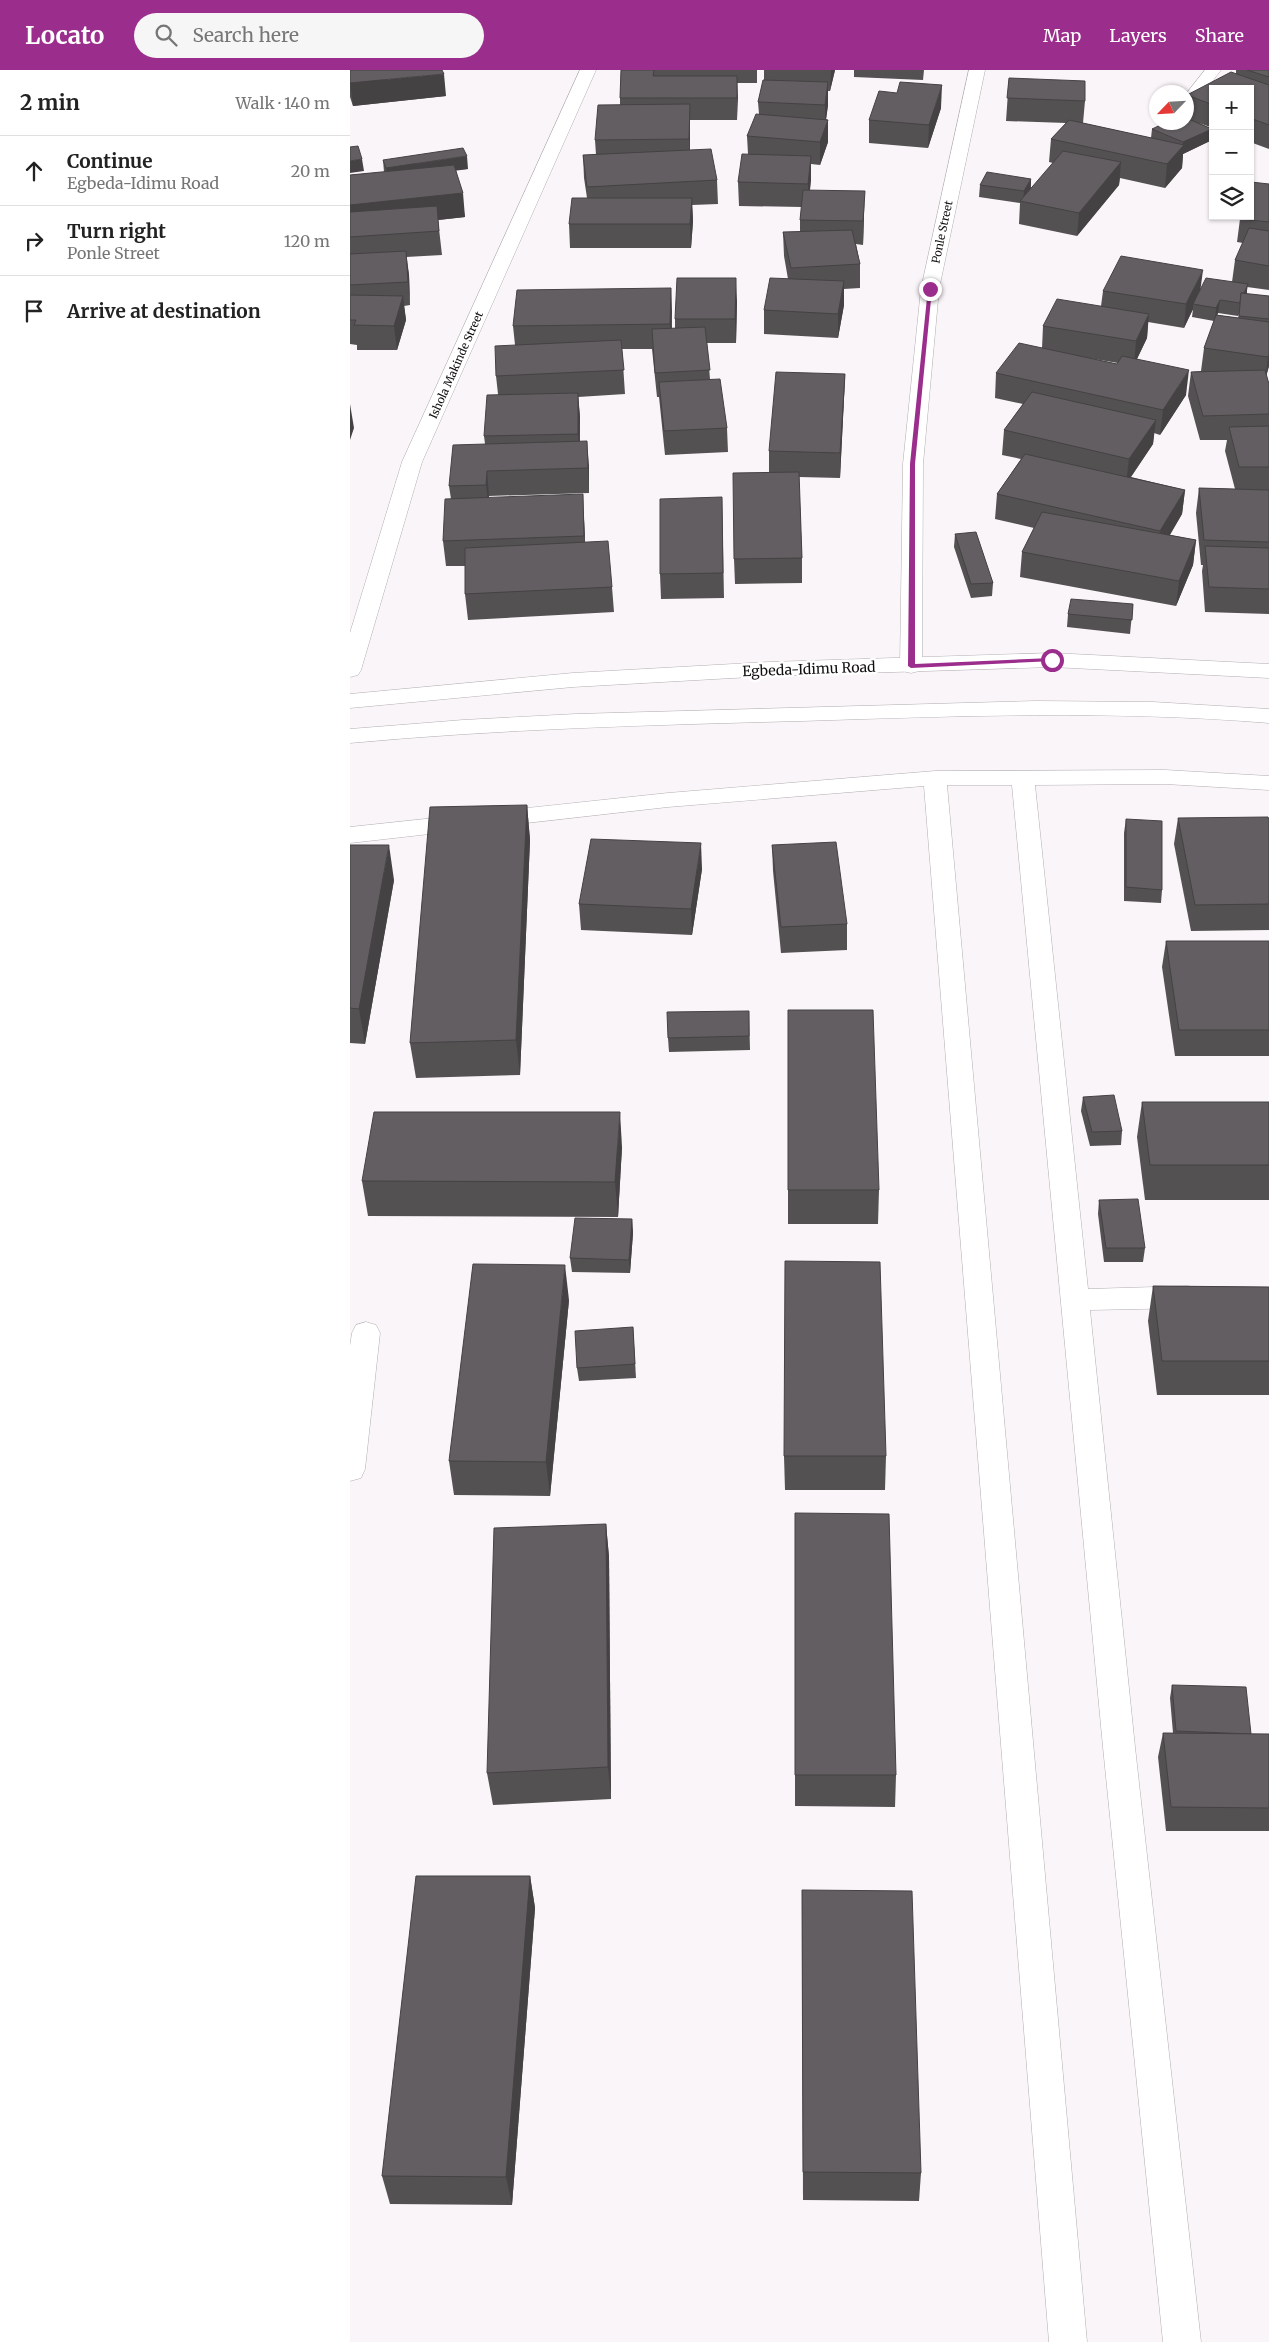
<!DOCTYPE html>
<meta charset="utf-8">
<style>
body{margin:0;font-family:Merriweather,serif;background:#f6f6f6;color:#222}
.controls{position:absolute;right:15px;top:15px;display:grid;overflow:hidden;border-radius:0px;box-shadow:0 1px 4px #0004}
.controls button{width:45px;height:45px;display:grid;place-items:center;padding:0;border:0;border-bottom:1px solid #e0e0e0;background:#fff;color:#222;font:25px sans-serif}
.compass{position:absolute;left:799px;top:15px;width:45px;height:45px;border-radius:50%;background:#fff;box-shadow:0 1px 4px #0004;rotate:245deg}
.stop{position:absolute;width:15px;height:15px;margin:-11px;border:4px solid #9b2d8c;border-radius:50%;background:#fff}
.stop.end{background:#9b2d8c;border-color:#fff;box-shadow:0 1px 5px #0008}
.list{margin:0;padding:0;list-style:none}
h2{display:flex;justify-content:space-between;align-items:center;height:65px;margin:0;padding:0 20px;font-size:21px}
h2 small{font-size:16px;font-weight:400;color:#767676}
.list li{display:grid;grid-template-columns:32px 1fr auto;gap:15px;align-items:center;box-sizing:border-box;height:70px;padding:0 20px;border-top:1px solid #e0e0e0}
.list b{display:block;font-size:19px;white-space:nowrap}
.list p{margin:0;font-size:16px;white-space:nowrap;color:#767676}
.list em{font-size:16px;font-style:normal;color:#767676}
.icon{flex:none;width:28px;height:28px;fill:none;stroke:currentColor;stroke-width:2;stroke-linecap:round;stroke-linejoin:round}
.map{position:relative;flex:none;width:919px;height:2272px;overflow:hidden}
header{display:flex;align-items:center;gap:30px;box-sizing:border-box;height:70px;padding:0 25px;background:#9b2d8c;color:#fff}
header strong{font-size:24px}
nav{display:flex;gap:28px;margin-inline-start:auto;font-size:18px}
.search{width:350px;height:45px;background:#f6f6f6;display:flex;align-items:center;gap:12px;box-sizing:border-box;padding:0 18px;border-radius:28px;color:#767676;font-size:19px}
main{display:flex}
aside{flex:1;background:#fff}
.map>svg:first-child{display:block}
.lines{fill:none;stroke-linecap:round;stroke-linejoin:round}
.minor-casing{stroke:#b2aeb1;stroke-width:1}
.primary-casing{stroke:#b2aeb1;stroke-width:1}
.minor{fill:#fff;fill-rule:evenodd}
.primary{fill:#fff;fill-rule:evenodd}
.wall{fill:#545153;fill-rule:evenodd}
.shaded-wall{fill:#454244}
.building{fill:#625e61;stroke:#454244}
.route{fill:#9b2d8c}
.labels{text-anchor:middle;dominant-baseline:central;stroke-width:5;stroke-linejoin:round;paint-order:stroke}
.far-street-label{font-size:11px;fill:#121011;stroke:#fff}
.street-label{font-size:14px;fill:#121011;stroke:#fff}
</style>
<header>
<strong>Locato</strong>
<div class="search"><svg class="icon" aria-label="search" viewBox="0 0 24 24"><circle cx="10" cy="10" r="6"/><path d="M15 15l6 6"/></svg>Search here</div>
<nav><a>Map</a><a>Layers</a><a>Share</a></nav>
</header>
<main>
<aside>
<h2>2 min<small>Walk · 140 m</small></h2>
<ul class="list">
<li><svg class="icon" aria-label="ahead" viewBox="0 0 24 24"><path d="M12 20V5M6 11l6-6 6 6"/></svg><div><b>Continue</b><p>Egbeda-Idimu Road</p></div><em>20 m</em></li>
<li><svg class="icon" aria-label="right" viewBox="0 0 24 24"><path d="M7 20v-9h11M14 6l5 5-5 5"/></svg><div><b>Turn right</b><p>Ponle Street</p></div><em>120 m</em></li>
<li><svg class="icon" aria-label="arrive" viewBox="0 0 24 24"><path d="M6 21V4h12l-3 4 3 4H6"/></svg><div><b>Arrive at destination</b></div></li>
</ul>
</aside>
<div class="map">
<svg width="919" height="2272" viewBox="0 0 919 2272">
<rect width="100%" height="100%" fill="#faf5f9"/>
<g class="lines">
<g class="minor-casing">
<g id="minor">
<path d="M230 0H246L72 392 11 600 8 605 0 607V563L52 392Z"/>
<path d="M619 0H635L589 219 573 394 572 596 569 601 561 603 553 601 550 596 553 394 571 219Z"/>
<path d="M855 0H871L846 33 836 34V24Z"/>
<path d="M815 700 919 706V720L815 714 685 715 738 1219 838 1216 848 1219 852 1227 848 1235 838 1238 740 1240 785 1677 851 2272H813L753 1677 662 715H597L737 2272H699L574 716 318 737 0 773V757L318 723 585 701Z"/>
<path d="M16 1252 26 1255 30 1263 15 1399 11 1408 0 1411V1276L2 1263 6 1255Z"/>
</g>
</g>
<g class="primary-casing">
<g id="primary">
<path d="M702 583 919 594V608L702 597 419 606 223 617 0 638V624L223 603 419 592Z"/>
<path d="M686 631 803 632 919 639V653C763 640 608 646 452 651 301 655 151 659 0 673V659L113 650 226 644Z"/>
</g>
</g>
<use href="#minor" class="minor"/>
<use href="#primary" class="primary"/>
</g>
<g class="wall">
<path d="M0 0 96 26 3 36 0 27Z"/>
<path d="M271 0H407V13H387V50H340V80L367 110 368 134 342 135 343 151 341 178H220L219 154 237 128 234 108 233 85H246L245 70 270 35V28Z"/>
<path d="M414 0H485L480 21H478V35L476 49 478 50V72L470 95 461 94V109L460 120 514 145 513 175 506 174 510 194V218L494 219V235L488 268 414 264V240L438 209 434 186 433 162H450V150L452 137 389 136 388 112 398 84 397 66 409 44 408 32 414 10Z"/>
<path d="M504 0H574L573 10 504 7Z"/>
<path d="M886 0H919V79L900 72V19H863V58L849 53 862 59 860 71 833 84 832 98 815 118 770 108 769 115 727 166 669 154 670 133 629 127 630 115 681 109V119L703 93 699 92 701 69 716 53 656 51 659 8 735 31 733 53 801 68 802 59 836 52 837 25 886 4Z"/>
<path d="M591 38 578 78 519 73V50Z"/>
<path d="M33 90 118 99 106 100 115 147 88 150 92 185 56 187 59 205 60 235 54 236 56 250 47 280H7V275L0 274V105L34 102Z"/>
<path d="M919 114V220L897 217V224L919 226V296L916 306 919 314V544L855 542 852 501 853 495H851L846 443 849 418 885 419 875 381 877 370H850L838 326 841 302 851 301 854 278 864 251 842 247 843 239 834 258 798 252 797 268 787 289 836 325 810 365 804 363 803 374 781 407 835 420 832 444 820 465 846 470 843 495 826 536 670 507 672 482 684 458 645 449 647 424 671 389 652 385 654 360 673 334 645 328 646 303 692 278 693 256 751 236 753 221 851 219 882 212 885 190 893 173 887 172 890 149ZM868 243 888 246 889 244 888 248 867 245ZM738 288 768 293 767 294Z"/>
<path d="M321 218 322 259 325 258V249L387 231 386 273H357L360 309 377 358 378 382 315 385 309 327H307L302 279H272L275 324 228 327 230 347V371L239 396V423L139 426V428L234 449 235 472 262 517 264 542 118 550 115 524V496H96L93 471 101 429 99 416 135 374 134 366 148 324 146 306 165 275 163 256Z"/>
<path d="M495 304 494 328 490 408 449 407 452 488V513L385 514 384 489 419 402V381Z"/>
<path d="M372 427 374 528 311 529 310 504Z"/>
<path d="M605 464 643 513 642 526 621 528 604 477Z"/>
<path d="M783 534 780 564 717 557 718 544Z"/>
<path d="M177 735 180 770 170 1005 66 1008 60 973Z"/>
<path d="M828 748 919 750V860L841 861 824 774Z"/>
<path d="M776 749 812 820 811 833 774 831V763Z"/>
<path d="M0 775 44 810 15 974 0 973Z"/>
<path d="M422 775 497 854V880L431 883 423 801Z"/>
<path d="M352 799 342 865 231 860 229 834Z"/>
<path d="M816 871H919V986H825L812 897Z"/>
<path d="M399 941 400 980 319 982 318 968Z"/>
<path d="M733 1027 772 1061 771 1075 740 1076 731 1041Z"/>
<path d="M792 1032H919V1130H795L787 1067Z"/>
<path d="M272 1077 268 1147 18 1146 12 1111Z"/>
<path d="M438 1120H529L528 1154H438Z"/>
<path d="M749 1130 795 1178 793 1192H754L748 1144Z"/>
<path d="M282 1149 283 1163 280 1203 222 1202 220 1188Z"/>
<path d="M803 1216 919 1217V1325H807L798 1251Z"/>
<path d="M219 1230 200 1426 104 1425 99 1391Z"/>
<path d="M283 1257 286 1308 229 1311 227 1298Z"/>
<path d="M434 1386H536L535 1420H435Z"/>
<path d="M445 1443 546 1705 545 1737 445 1736Z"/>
<path d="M256 1454 259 1487 261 1729 143 1735 137 1703Z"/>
<path d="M822 1615 901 1664H919V1761H816L808 1687 813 1663H823L820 1628Z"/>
<path d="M180 1806 185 1838 162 2135 40 2134 32 2106Z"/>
<path d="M452 1820 571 2103 569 2131 453 2130Z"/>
</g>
<g class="shaded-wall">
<path d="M481 0H485L480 21Z"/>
<path d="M94 4 96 26 3 36 0 13Z"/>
<path d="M387 6 388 28 387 50Z"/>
<path d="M478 12V35L475 57V35Z"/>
<path d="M592 15 591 38 578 78 579 55Z"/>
<path d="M340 34V92L339 69Z"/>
<path d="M478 50V72L470 95V72Z"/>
<path d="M862 59 860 71 833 84 832 98 815 118 817 94 832 77 833 72Z"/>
<path d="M117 86 118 99 38 110 36 98Z"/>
<path d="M461 86V109L458 137V114Z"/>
<path d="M12 89 14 101 0 103V91Z"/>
<path d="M771 92 769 115 727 166 729 143Z"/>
<path d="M681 109 680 121 673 131 674 121Z"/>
<path d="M515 121 514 145 513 175V151Z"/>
<path d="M113 123 115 147 88 150 92 185 88 150 0 158V135Z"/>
<path d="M342 128 343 151 341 178 340 154Z"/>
<path d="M56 181 59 205 60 235 58 212Z"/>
<path d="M853 200 850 223 843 234V239L834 258 836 234Z"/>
<path d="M386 208 387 231 386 273 385 249Z"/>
<path d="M494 211V235L488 268V244Z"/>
<path d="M898 214 896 227 891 231Z"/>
<path d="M321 218 322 242 321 278 320 254Z"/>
<path d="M53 226 56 250 47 280 44 256Z"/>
<path d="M870 230 868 243 865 251 866 238Z"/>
<path d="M799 244 797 268 784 295 786 271Z"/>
<path d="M919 284V296L915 311 918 287Z"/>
<path d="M839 300 836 325 810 365 813 340Z"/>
<path d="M495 304 494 328 490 408V383Z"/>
<path d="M228 323 230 347 229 389 228 364Z"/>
<path d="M0 334 4 358 0 370Z"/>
<path d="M806 350 803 374 776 414 779 389Z"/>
<path d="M237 371 239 396V423L238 398Z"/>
<path d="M137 401 139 426V440L136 415Z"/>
<path d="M835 420 832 444 807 486 810 461Z"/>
<path d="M233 424 234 449 236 491 234 466Z"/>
<path d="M846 470 843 495 826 536 829 511Z"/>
<path d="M177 735 180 770 170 1005 166 970Z"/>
<path d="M351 773 352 799 342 865 341 839Z"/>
<path d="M39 775 44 810 15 974 9 939Z"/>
<path d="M270 1042 272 1077 268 1147 265 1112Z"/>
<path d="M282 1149 283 1163 280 1203 279 1190Z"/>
<path d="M215 1195 219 1230 200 1426 196 1392Z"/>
<path d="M256 1454 259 1487 261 1729 258 1697Z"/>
<path d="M180 1806 185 1838 162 2135 156 2107Z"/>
</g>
<g class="building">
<path d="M0 0H92L94 4 0 13Z"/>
<path d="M271 0H304L303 6H387V28H270Z"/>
<path d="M897 0H919V7Z"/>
<path d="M881 2 919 15V55L900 48V19H863V35L837 25Z"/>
<path d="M659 8 735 11V31L657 28Z"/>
<path d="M413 10 478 12 475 35 408 32Z"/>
<path d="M550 12 592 15 579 55 519 50 529 21 547 23Z"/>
<path d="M340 34 339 69 245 70 248 35Z"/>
<path d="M406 44 478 50 470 72 397 66Z"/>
<path d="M836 48 862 59 833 72 802 59 817 52H836Z"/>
<path d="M719 50 834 75 817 94 701 69Z"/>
<path d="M8 76 12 89 0 91V77Z"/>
<path d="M113 78 117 86 36 98 33 90Z"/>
<path d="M361 79 367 110 237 117 233 85Z"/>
<path d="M713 81 771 92 729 143 670 131Z"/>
<path d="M392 84 461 86 458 114 388 112Z"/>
<path d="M104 95 113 123 0 135V105Z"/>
<path d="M637 102 681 109 674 121 630 115Z"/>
<path d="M901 112 919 114V152L890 149 891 146H900Z"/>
<path d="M453 120 515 121 513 151 450 150Z"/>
<path d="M222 128H342L340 154H219Z"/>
<path d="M87 136 89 161 0 167V142Z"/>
<path d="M899 158 919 161V196L885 190Z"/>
<path d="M502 160 510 194 441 198 433 162Z"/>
<path d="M56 181 58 212 0 215V184Z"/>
<path d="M771 186 853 200 836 234 753 221Z"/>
<path d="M327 208H386L385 249H325Z"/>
<path d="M420 208 494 211 488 244 414 240Z"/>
<path d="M856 208 898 214 894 223H891L890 233 870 230 866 238 843 234Z"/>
<path d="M321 218 320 254 163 256 167 220Z"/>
<path d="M891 223 919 226V249L889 246Z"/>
<path d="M0 225 53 226 44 256 4 255 6 250H0Z"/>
<path d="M707 229 799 244 786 271 693 256Z"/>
<path d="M866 245 919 252V284L918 287 854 278Z"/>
<path d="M355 257 360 300 305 303 302 259Z"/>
<path d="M271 270 274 300 146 306 145 276Z"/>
<path d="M669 273 767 294 772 286 839 300 813 340 646 303Z"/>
<path d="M915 300 919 314V344L853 346 841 302Z"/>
<path d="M426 302 495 304 490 383 419 381Z"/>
<path d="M370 309 377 358 314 361 309 312Z"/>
<path d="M682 322 806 350 779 389 654 360Z"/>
<path d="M228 323V364L134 366 137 325Z"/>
<path d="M919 356V397H889L879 357Z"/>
<path d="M237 371 238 398 137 401 136 415 99 416 103 375Z"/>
<path d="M675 384 835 420 810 461 647 424Z"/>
<path d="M449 402 452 488 384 489 383 403Z"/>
<path d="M849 418 919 420V472L854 470Z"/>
<path d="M233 424 234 466 93 471 95 429Z"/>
<path d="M372 427 373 503 310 504V429Z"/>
<path d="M692 442 846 470 829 511 672 482Z"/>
<path d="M626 462 643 513 621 514 605 464Z"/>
<path d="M258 471 262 517 115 524V478Z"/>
<path d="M855 476 919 478V519L859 517Z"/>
<path d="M721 529 783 534 782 550 718 544Z"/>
<path d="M177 735 166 970 60 973 80 737Z"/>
<path d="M918 747 919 750V834L845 835 828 748Z"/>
<path d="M776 749 812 751V820L776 817Z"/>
<path d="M241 769 351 773 341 839 229 834Z"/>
<path d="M486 772 497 854 431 857 422 775Z"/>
<path d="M0 775H39L9 939 0 938Z"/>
<path d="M816 871H919V960H829Z"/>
<path d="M438 940H523L529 1120H438Z"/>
<path d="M399 941V966L318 968 317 942Z"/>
<path d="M764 1025 772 1061 742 1062 733 1027Z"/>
<path d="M792 1032H919V1095H800Z"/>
<path d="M24 1042H270L265 1112 12 1111Z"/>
<path d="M788 1129 795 1178H756L749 1130Z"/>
<path d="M225 1148 282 1149 279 1190 220 1188Z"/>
<path d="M435 1191 530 1192 536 1386H434Z"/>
<path d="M123 1194 215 1195 196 1392 99 1391Z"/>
<path d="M803 1216 919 1217V1291H812Z"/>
<path d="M283 1257 285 1294 227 1298 225 1261Z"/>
<path d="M445 1443 539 1444 546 1705H445Z"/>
<path d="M256 1454 258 1697 137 1703 144 1458Z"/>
<path d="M822 1615 896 1617 901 1664 826 1661Z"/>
<path d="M813 1663 919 1664V1738L821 1737Z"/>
<path d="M66 1806H180L156 2107 32 2106Z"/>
<path d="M452 1820 562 1821 571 2103 453 2102Z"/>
</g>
<path class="route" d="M578 218 582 219 565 394V594L702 588 704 591 561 598 558 596 560 394Z"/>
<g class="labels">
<g class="far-street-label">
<text transform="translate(592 162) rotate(-78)">Ponle Street</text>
<text transform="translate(106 295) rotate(-66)">Ishola Makinde Street</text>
</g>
<g class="street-label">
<text transform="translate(459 599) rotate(-2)">Egbeda-Idimu Road</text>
</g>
</g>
</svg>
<div class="controls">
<button>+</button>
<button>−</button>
<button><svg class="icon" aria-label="layers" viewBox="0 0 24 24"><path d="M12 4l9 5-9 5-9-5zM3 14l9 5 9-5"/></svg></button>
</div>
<svg class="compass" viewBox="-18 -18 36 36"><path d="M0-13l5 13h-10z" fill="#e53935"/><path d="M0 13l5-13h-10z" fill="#767676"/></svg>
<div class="stop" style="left:702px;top:590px"></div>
<div class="stop end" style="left:580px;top:219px"></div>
</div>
</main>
